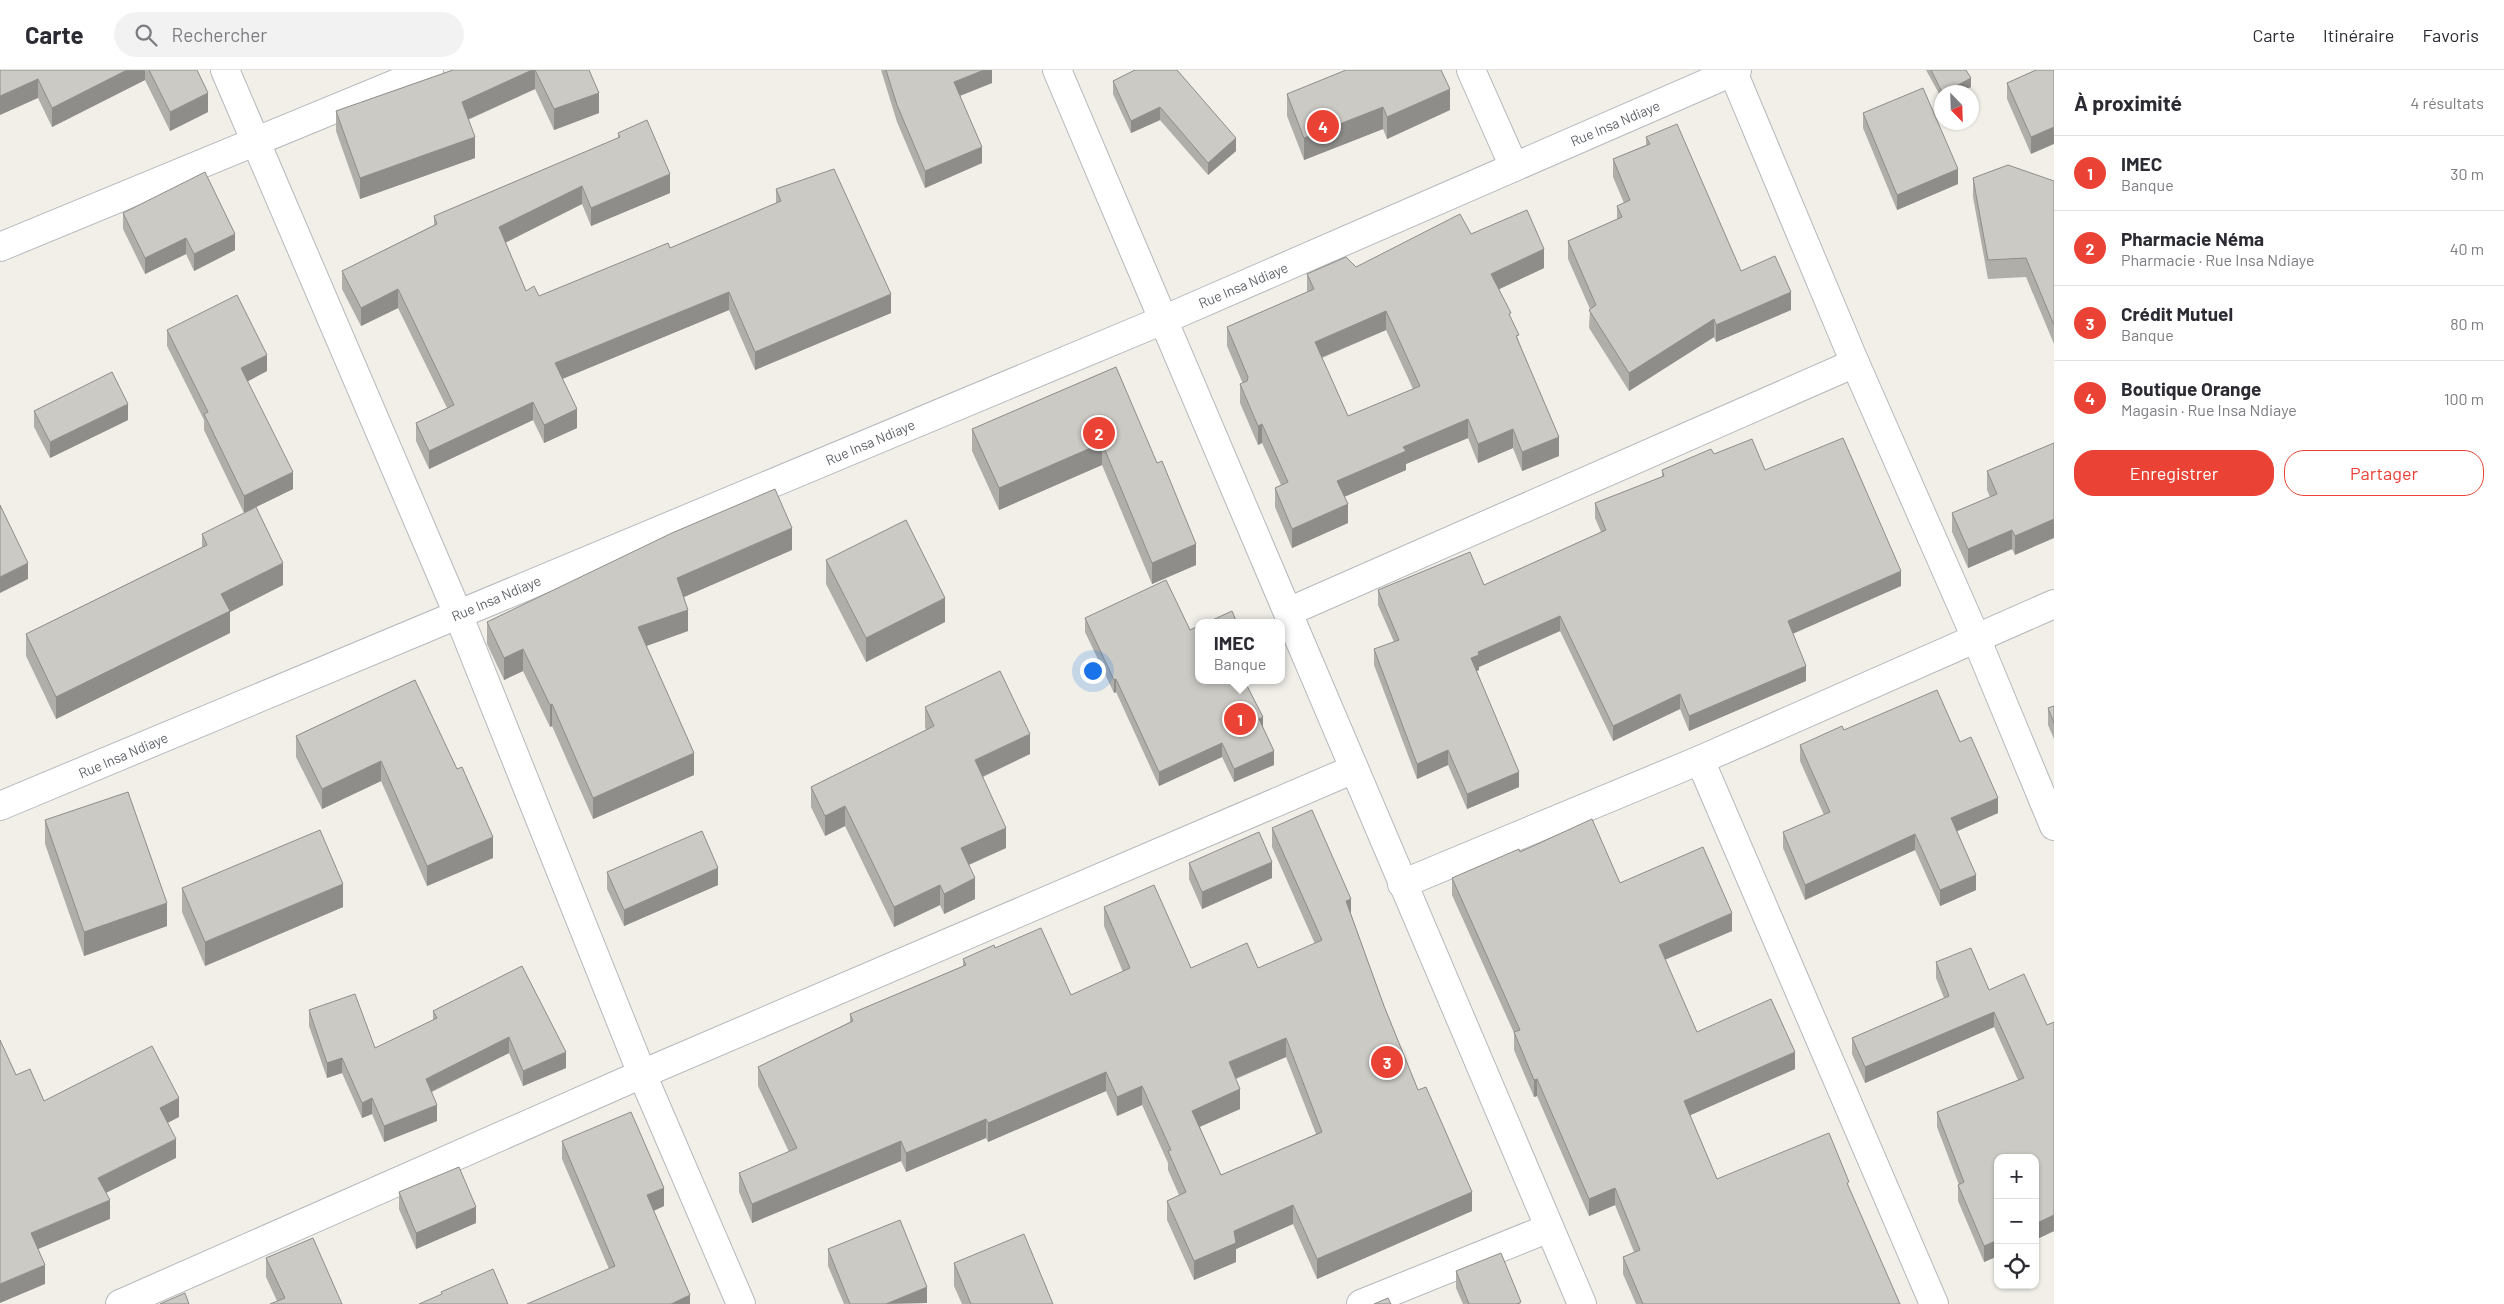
<!DOCTYPE html>
<html lang="fr">
<meta charset="utf-8">
<style>
body{margin:0;font-family:Barlow,sans-serif;background:#f2f2f3;color:#2b2b33}
.controls{position:absolute;right:15px;bottom:15px;display:grid;overflow:hidden;border-radius:10px;box-shadow:0 1px 4px #0004}
.controls button{width:45px;height:45px;display:grid;place-items:center;padding:0;border:0;border-bottom:1px solid #e1e1e2;background:#fff;color:#2b2b33;font:25px sans-serif}
.compass{position:absolute;left:1934px;top:15px;width:45px;height:45px;border-radius:50%;background:#fff;box-shadow:0 1px 4px #0004;rotate:157deg}
.you{position:absolute;left:1092px;top:600px;width:18px;height:18px;margin:-12px;border:4px solid #fff;border-radius:50%;background:#1a73e8;box-shadow:0 0 0 8px #1a73e833}
.badge{display:grid;place-items:center;width:32px;height:32px;border-radius:50%;background:#ea4335;color:#fff;font-size:16px;font-weight:700}
.pin{position:absolute;translate:-50% -50%;border:2px solid #fff;box-shadow:0 1px 5px #0006}
.popup{position:absolute;left:1195px;top:549px;width:90px;height:65px;box-sizing:border-box;display:grid;place-content:center;border-radius:10px;background:#fff;filter:drop-shadow(0 1px 4px #0005);font-size:16px;white-space:nowrap;color:#7c7c81}
.popup b{font-size:19px;color:#2b2b33}
.popup::after{content:'';position:absolute;left:50%;top:100%;margin-left:-10px;border:10px solid transparent;border-top-color:#fff}
.list{margin:0;padding:0;list-style:none}
h2{display:flex;justify-content:space-between;align-items:center;height:65px;margin:0;padding:0 20px;font-size:21px}
h2 small{font-size:16px;font-weight:400;color:#7c7c81}
.list li{display:grid;grid-template-columns:32px 1fr auto;gap:15px;align-items:center;box-sizing:border-box;height:75px;padding:0 20px;border-top:1px solid #e1e1e2}
.list b{display:block;font-size:19px;white-space:nowrap}
.list p{margin:0;font-size:16px;white-space:nowrap;color:#7c7c81}
.list em{font-size:16px;font-style:normal;color:#7c7c81}
.actions{display:flex;gap:10px;padding:15px 20px}
.actions a{flex:1;padding:11px 0;border:1px solid #ea4335;border-radius:20px;text-align:center;font-size:18px;color:#ea4335}
.actions .main{background:#ea4335;color:#fff}
.icon{flex:none;width:28px;height:28px;fill:none;stroke:currentColor;stroke-width:2;stroke-linecap:round;stroke-linejoin:round}
.map{position:relative;flex:none;width:2054px;height:1234px;overflow:hidden}
header{display:flex;align-items:center;gap:30px;box-sizing:border-box;height:70px;padding:0 25px;background:#fff;border-bottom:1px solid #e1e1e2}
header strong{font-size:24px}
nav{display:flex;gap:28px;margin-inline-start:auto;font-size:18px}
.search{width:350px;height:45px;background:#f2f2f3;display:flex;align-items:center;gap:12px;box-sizing:border-box;padding:0 18px;border-radius:28px;color:#7c7c81;font-size:19px}
main{display:flex}
aside{flex:1;background:#fff}
.map>svg:first-child{display:block}
.lines{fill:none;stroke-linecap:round;stroke-linejoin:round}
.street-casing{stroke:#b5b8bc;stroke-width:30}
.secondary-casing{stroke:#b6babf;stroke-width:30}
.street{stroke:#fff;stroke-width:28}
.secondary{stroke:#fff;stroke-width:28}
.wall{fill:#afaea9;fill-rule:evenodd}
.shaded-wall{fill:#8f8d8a}
.building{fill:#cccac5;stroke:#8f8d8a;fill-rule:evenodd}
.labels{text-anchor:middle;dominant-baseline:central;stroke-width:4.5;stroke-linejoin:round;paint-order:stroke}
.street-label{font-size:14px;fill:#5f6368;stroke:#fff}
</style>
<header>
<strong>Carte</strong>
<div class="search"><svg class="icon" aria-label="search" viewBox="0 0 24 24"><circle cx="10" cy="10" r="6"/><path d="M15 15l6 6"/></svg>Rechercher</div>
<nav><a>Carte</a><a>Itinéraire</a><a>Favoris</a></nav>
</header>
<main>
<div class="map">
<svg width="2054" height="1234" viewBox="0 0 2054 1234">
<rect width="100%" height="100%" fill="#f1efe8"/>
<g class="lines">
<g class="street-casing">
<g id="street">
<path d="M225 0 458 544 642 1004 741 1234"/>
<path d="M1057 0 1582 1234"/>
<path d="M1471 0 1514 97"/>
<path d="M1733 2 1855 293 1976 568 2054 756"/>
<path d="M0 177 429 0"/>
<path d="M1288 542 1855 293"/>
<path d="M1700 690 1934 1234"/>
<path d="M1402 814 1700 690 2054 534"/>
<path d="M120 1234 642 1004 1354 699"/>
<path d="M1361 1234 1549 1158"/>
</g>
</g>
<g class="secondary-casing">
<path id="secondary" d="M0 736 1163 250 1737 0"/>
</g>
<use href="#street" class="street"/>
<use href="#secondary" class="secondary"/>
</g>
<g class="wall">
<path d="M0 0H197L208 42 170 61 145 10 52 57 38 28Z"/>
<path d="M453 0H589L599 43 554 60 535 19 468 50 475 88 360 129 336 61V41Z"/>
<path d="M881 0H992V13L960 26 982 93 925 118 897 52Z"/>
<path d="M1135 0 1236 81 1208 105 1160 50 1131 63 1113 24V11Z"/>
<path d="M1926 0H1966L1971 17 1960 22H1942V29Z"/>
<path d="M2036 0 2031 84 2007 29V13Z"/>
<path d="M1287 24 1450 40 1387 69 1383 59 1304 90 1287 46Z"/>
<path d="M1863 43 1958 114 1897 140 1863 58Z"/>
<path d="M618 63 670 123 591 156 582 134 505 172 526 221 539 226 670 178 776 133V119L891 243 755 300 729 240 562 309 577 358 544 373 533 350 429 399 416 371V353L447 338 398 238 361 256 342 219V201L434 155V146L618 68Z"/>
<path d="M1646 67 1741 201 1791 240 1716 272 1714 267 1629 321 1589 258 1590 239 1568 189V171L1617 149V136L1624 133 1613 107V89L1646 75Z"/>
<path d="M1973 108 2054 111V274L2026 207 1988 209 1973 127Z"/>
<path d="M123 143 235 180 194 201 186 184 145 204 123 159Z"/>
<path d="M1471 164 1544 198 1499 219 1511 249 1559 386 1522 401 1513 378 1478 393 1468 368 1406 394V400L1344 427 1348 453 1292 478 1275 437V418L1281 415 1262 373 1258 375 1240 333V314H1243L1227 276V257L1307 222V204L1356 197ZM1386 260 1413 319 1348 346 1322 288Z"/>
<path d="M167 260 267 301 247 311 293 419 244 443 204 360V350L167 276Z"/>
<path d="M1116 297 1196 495 1152 514 1102 395 999 440 972 381V359Z"/>
<path d="M34 341 128 350 50 388 34 357Z"/>
<path d="M2054 373 2015 485 2012 479 1968 498 1952 462V443L1990 427 1987 420V401Z"/>
<path d="M1714 384 1765 400 1901 516 1793 563 1806 611 1689 661 1680 639 1613 671 1560 561 1479 597V600L1476 601 1519 717 1467 739 1448 695 1417 709 1374 595V579L1394 572 1378 535V520L1484 515 1601 462 1595 448V433L1662 407V400Z"/>
<path d="M202 464 283 515 230 542V563L56 649 26 586V564L202 477Z"/>
<path d="M792 480 684 527 688 561 646 576 694 705 593 749 552 656 550 657 523 601 504 610 487 574V552Z"/>
<path d="M826 490 945 552 866 592 826 514Z"/>
<path d="M1085 548 1190 560 1199 610H1254L1246 614 1263 657 1274 695 1234 712 1222 687 1159 716 1116 622 1114 623 1085 562Z"/>
<path d="M415 610 493 788 427 816 381 711 322 739 296 687V666Z"/>
<path d="M2054 636V669L2048 655V638Z"/>
<path d="M925 637 1030 684 983 707 1006 778 969 795 975 829 944 844 940 835 894 857 845 756 825 766 811 737V717L926 660 925 657Z"/>
<path d="M1844 660 1960 672 1998 743 1957 761 1976 820 1940 836 1915 780 1805 830 1783 778V762L1824 745 1800 691V675Z"/>
<path d="M45 750 167 856 84 886 45 774Z"/>
<path d="M1272 758 1351 844 1384 936 1418 1020 1472 1141 1317 1209 1293 1154 1236 1179V1192L1194 1210 1167 1150V1131L1179 1125 1168 1100V1093L1142 1035 1117 1046 1106 1021 988 1072 986 1068 906 1102 901 1091 752 1153 739 1122V1103L789 1082 758 1016V997L850 952V944L963 896V889L995 878 1071 925 1123 902 1104 856V837L1191 898H1258L1315 874 1272 777ZM1286 987 1316 1064 1221 1105 1200 1057 1240 1039 1236 1009Z"/>
<path d="M1520 782 1620 813 1732 861 1665 890 1697 962 1795 999 1690 1045 1717 1109 1849 1119 1900 1234H1636L1623 1204V1187L1634 1182 1615 1135 1589 1146 1537 1026 1534 1027 1514 980V963L1452 825V808Z"/>
<path d="M1189 793 1272 808 1202 839 1189 809Z"/>
<path d="M607 802 718 815 624 856 607 819Z"/>
<path d="M182 818 343 837 205 896 182 842Z"/>
<path d="M1936 892 1989 920 2047 955 2054 952V1161L2035 1170V1088H1998V1186L1984 1192 1958 1131V1115H1959L1937 1057V1042L2018 1010 1994 957 1865 1013 1852 984V968L1944 928 1936 908Z"/>
<path d="M522 896 566 998 523 1016 509 983 432 1022 437 1051 384 1072 372 1044 362 1048 342 1003 327 1008 309 956V940L375 978 433 950V941Z"/>
<path d="M562 1071 664 1136 653 1141 690 1234 609 1199 562 1089Z"/>
<path d="M399 1122 476 1153 416 1179 399 1139Z"/>
<path d="M828 1179 927 1233 844 1234 828 1196Z"/>
<path d="M266 1188 342 1234 277 1231 266 1207Z"/>
<path d="M954 1193 1053 1234H962L954 1216Z"/>
<path d="M1456 1201 1521 1234H1463L1456 1218Z"/>
</g>
<g class="shaded-wall">
<path d="M127 0H145V10L52 57V38Z"/>
<path d="M532 0H535V19L462 52V32Z"/>
<path d="M984 0H992V13L954 28V12Z"/>
<path d="M1971 8V17L1960 22H1945Z"/>
<path d="M38 9V28L0 45V26Z"/>
<path d="M1450 19V40L1387 69V47Z"/>
<path d="M208 23V42L170 61V42Z"/>
<path d="M599 23V43L554 60V39Z"/>
<path d="M1160 37V50L1131 63V51Z"/>
<path d="M1383 37V59L1304 90V68Z"/>
<path d="M2054 57V74L2031 84V67Z"/>
<path d="M475 67V88L360 129V108Z"/>
<path d="M1236 68V81L1208 105V93Z"/>
<path d="M982 77V93L925 118V101Z"/>
<path d="M1958 99V114L1897 140V125Z"/>
<path d="M670 104V123L591 156V138Z"/>
<path d="M582 116V134L499 176V157Z"/>
<path d="M235 164V180L194 201V184Z"/>
<path d="M186 168V184L145 204V188Z"/>
<path d="M1544 179V198L1491 223V204Z"/>
<path d="M398 219V238L361 256V238Z"/>
<path d="M729 222V240L555 312V293Z"/>
<path d="M1791 222V240L1716 272V255Z"/>
<path d="M891 224V243L755 300V282Z"/>
<path d="M1386 241V260L1315 290V272Z"/>
<path d="M1714 249V267L1629 321V303Z"/>
<path d="M267 285V301L241 315V298Z"/>
<path d="M533 332V350L429 399V381Z"/>
<path d="M128 334V350L50 388V372Z"/>
<path d="M577 339V358L544 373V355Z"/>
<path d="M1468 349V368L1406 394V400L1337 430V411L1403 377Z"/>
<path d="M1262 354V373L1258 375V356Z"/>
<path d="M1513 359V378L1478 393V374Z"/>
<path d="M1559 367V386L1522 401V382Z"/>
<path d="M1102 373V395L999 440V418Z"/>
<path d="M293 402V419L244 443V426Z"/>
<path d="M1348 434V453L1292 478V459Z"/>
<path d="M2054 449V468L2015 485V466Z"/>
<path d="M792 458V480L677 530V508Z"/>
<path d="M2012 460V479L1968 498V479Z"/>
<path d="M1196 474V495L1152 514V493Z"/>
<path d="M28 493V509L0 523V507Z"/>
<path d="M283 493V515L230 542V563L56 649V627L221 524Z"/>
<path d="M1901 501V516L1788 566V551Z"/>
<path d="M945 528V552L866 592V568Z"/>
<path d="M688 540V561L638 579V557Z"/>
<path d="M1560 546V561L1479 597V600L1471 603V588L1478 582Z"/>
<path d="M523 579V601L504 610V588Z"/>
<path d="M1806 596V611L1689 661V646Z"/>
<path d="M1116 609V622L1114 623V610Z"/>
<path d="M1240 610H1254L1240 616Z"/>
<path d="M1680 624V639L1613 671V656Z"/>
<path d="M552 634V656L550 657V635Z"/>
<path d="M1263 647V660L1259 649Z"/>
<path d="M1030 664V684L975 710V690Z"/>
<path d="M1222 673V687L1159 716V702Z"/>
<path d="M1448 680V695L1417 709V694Z"/>
<path d="M1274 681V695L1234 712V699Z"/>
<path d="M694 683V705L593 749V728Z"/>
<path d="M381 691V711L322 739V719Z"/>
<path d="M1519 702V717L1467 739V724Z"/>
<path d="M1998 728V743L1951 764V748Z"/>
<path d="M845 736V756L825 766V746Z"/>
<path d="M1006 758V778L961 798V778Z"/>
<path d="M1915 764V780L1805 830V815Z"/>
<path d="M493 767V788L427 816V796Z"/>
<path d="M1272 792V808L1202 839V822Z"/>
<path d="M718 798V815L624 856V840Z"/>
<path d="M1976 805V820L1940 836V820Z"/>
<path d="M975 808V829L944 844V824Z"/>
<path d="M343 814V837L205 896V872Z"/>
<path d="M940 815V835L894 857V837Z"/>
<path d="M1351 829V848L1346 831Z"/>
<path d="M167 833V856L84 886V862Z"/>
<path d="M1732 843V861L1659 892V875Z"/>
<path d="M1994 942V957L1865 1013V997Z"/>
<path d="M509 967V983L426 1024V1009Z"/>
<path d="M1286 968V987L1229 1011V992Z"/>
<path d="M566 982V998L523 1016V1001Z"/>
<path d="M1795 982V999L1684 1048V1031Z"/>
<path d="M342 988V1003L327 1008V993Z"/>
<path d="M1106 1002V1021L988 1072V1053Z"/>
<path d="M1537 1009V1026L1534 1027V1010Z"/>
<path d="M1142 1016V1035L1117 1046V1027Z"/>
<path d="M1240 1019V1039L1192 1060V1041Z"/>
<path d="M179 1028V1047L160 1057V1038Z"/>
<path d="M372 1028V1044L362 1048V1033Z"/>
<path d="M437 1035V1051L384 1072V1056Z"/>
<path d="M986 1049V1068L906 1102V1083Z"/>
<path d="M176 1069V1088L98 1127V1108Z"/>
<path d="M901 1071V1091L752 1153V1134Z"/>
<path d="M664 1118V1136L647 1144V1125Z"/>
<path d="M1615 1118V1135L1589 1146V1129Z"/>
<path d="M1472 1122V1141L1317 1209V1189Z"/>
<path d="M110 1130V1149L31 1182V1163Z"/>
<path d="M1293 1135V1154L1236 1179V1192L1194 1210V1191L1234 1161Z"/>
<path d="M476 1137V1153L416 1179V1163Z"/>
<path d="M2054 1145V1161L2035 1170V1154Z"/>
<path d="M1998 1170V1186L1984 1192V1176Z"/>
<path d="M45 1195V1214L0 1233V1214Z"/>
<path d="M927 1217V1233L886 1234Z"/>
<path d="M690 1225V1234H671Z"/>
</g>
<g class="building">
<path d="M0 0H127L52 38 38 9 0 26Z"/>
<path d="M149 0H197L208 23 170 42Z"/>
<path d="M453 0H532L462 32 475 67 360 108 336 41Z"/>
<path d="M535 0H589L599 23 554 39Z"/>
<path d="M886 0H984L954 12 982 77 925 101 897 35Z"/>
<path d="M1135 0H1177L1236 68 1208 93 1160 37 1131 51 1113 11Z"/>
<path d="M1346 0H1441L1450 19 1387 47 1383 37 1304 68 1287 24Z"/>
<path d="M1931 0H1966L1971 8 1945 22H1942Z"/>
<path d="M2036 0H2054V57L2031 67 2007 13Z"/>
<path d="M1923 18 1958 99 1897 125 1863 43Z"/>
<path d="M647 50 670 104 591 138 582 116 499 157 526 221 534 216 539 226 668 173 670 178 781 131 776 119 834 99 891 224 755 282 729 222 555 293 577 339 544 355 533 332 429 381 416 353 454 335 398 219 361 238 342 201 437 154 434 146 620 67 618 63Z"/>
<path d="M1677 54 1741 201 1775 186 1791 222 1716 255 1714 249 1629 303 1589 240 1596 235 1568 171 1622 147 1617 136 1630 130 1613 89 1650 74 1646 67Z"/>
<path d="M2008 95 2054 111V255L2026 188 1988 190 1973 108Z"/>
<path d="M205 102 235 164 194 184 186 168 145 188 123 143Z"/>
<path d="M1527 140 1544 179 1491 204 1511 243 1509 244 1519 265 1516 266 1559 367 1522 382 1513 359 1478 374 1468 349 1403 377 1406 381 1337 411 1348 434 1292 459 1275 418 1288 412 1262 354 1258 356 1240 314 1247 311 1248 307 1227 257 1314 219 1307 204 1346 187 1356 197 1460 144 1471 164ZM1386 241 1420 316 1348 346 1315 272Z"/>
<path d="M237 225 267 285 241 298 293 402 244 426 204 344 208 342 167 260Z"/>
<path d="M1116 297 1157 393 1162 391 1196 474 1152 493 1102 373 999 418 972 359Z"/>
<path d="M112 302 128 334 50 372 34 341Z"/>
<path d="M1843 368 1901 501 1788 551 1806 596 1689 646 1680 624 1613 656 1560 546 1478 582 1479 585 1471 588 1519 702 1467 724 1448 680 1417 694 1374 579 1399 570 1378 520 1470 482 1484 515 1606 460 1595 433 1664 406 1662 400 1711 379 1714 384 1752 369 1765 400Z"/>
<path d="M2054 373V449L2015 466 2012 460 1968 479 1952 443 1997 424 1987 401Z"/>
<path d="M775 419 792 458 677 508 688 540 638 557 694 683 593 728 552 634 550 635 523 579 504 588 487 552 672 463Z"/>
<path d="M0 435 28 493 0 507Z"/>
<path d="M256 437 283 493 221 524 230 541 56 627 26 564 207 475 202 464Z"/>
<path d="M906 450 945 528 866 568 826 490Z"/>
<path d="M1166 510 1190 560 1199 556V610H1244L1263 647 1259 649 1274 681 1234 699 1222 673 1159 702 1116 609 1114 610 1085 548Z"/>
<path d="M1232 541 1237 553H1206Z"/>
<path d="M1000 601 1030 664 975 690 1006 758 961 778 975 808 944 824 940 815 894 837 845 736 825 746 811 717 934 656 925 637Z"/>
<path d="M415 610 457 699 462 697 493 767 427 796 381 691 322 719 296 666Z"/>
<path d="M1937 620 1960 672 1971 667 1998 728 1951 748 1976 805 1940 820 1915 764 1805 815 1783 762 1830 742 1800 675 1842 656 1844 660Z"/>
<path d="M2054 636V653L2048 638Z"/>
<path d="M128 722 167 833 84 862 45 750Z"/>
<path d="M1312 740 1351 829 1346 831 1384 936 1418 1020 1426 1017 1472 1122 1317 1189 1293 1135 1234 1161 1236 1173 1194 1191 1167 1131 1186 1122 1168 1081 1171 1080 1142 1016 1117 1027 1106 1002 988 1053 986 1049 906 1083 901 1071 752 1134 739 1103 797 1078 758 997 853 951 850 944 966 895 963 889 994 875 995 878 1041 858 1071 925 1130 898 1104 837 1154 815 1191 898 1247 873 1258 898 1322 870 1272 758ZM1286 968 1322 1062 1221 1105 1192 1041 1240 1019 1229 992Z"/>
<path d="M1592 749 1620 813 1703 777 1732 843 1659 875 1697 962 1771 929 1795 982 1684 1031 1717 1109 1829 1063 1849 1112 1847 1113 1900 1234H1643L1623 1187 1640 1180 1615 1118 1589 1129 1537 1009 1534 1010 1514 962 1520 960 1452 808 1519 779 1520 782Z"/>
<path d="M320 760 343 814 205 872 182 818Z"/>
<path d="M702 761 718 798 624 840 607 802Z"/>
<path d="M1259 762 1272 792 1202 822 1189 793Z"/>
<path d="M1971 878 1989 920 2024 904 2047 955 2054 952V1145L2035 1154V1088H1998V1170L1984 1176 1958 1115 1964 1112 1937 1042 2024 1008 1994 942 1865 997 1852 968 1949 926 1936 892Z"/>
<path d="M522 896 566 982 523 1001 509 967 426 1009 437 1035 384 1056 372 1028 362 1033 342 988 327 993 309 940 355 924 375 978 437 948 433 941Z"/>
<path d="M0 970 16 1005 30 999 44 1031 152 976 179 1028 160 1038 176 1069 98 1108 110 1130 31 1163 45 1195 0 1214Z"/>
<path d="M631 1042 664 1118 647 1125 690 1225 671 1234H527L615 1196 562 1071Z"/>
<path d="M459 1097 476 1137 416 1163 399 1122Z"/>
<path d="M900 1150 927 1217 886 1234H850L828 1179Z"/>
<path d="M1024 1164 1053 1234H971L954 1193Z"/>
<path d="M313 1168 342 1234H270L285 1228 266 1188Z"/>
<path d="M1501 1183 1521 1232 1517 1234H1469L1456 1201Z"/>
<path d="M493 1199 508 1234H419L442 1224 441 1222Z"/>
<path d="M185 1223 189 1234H160Z"/>
<path d="M1388 1228 1391 1234H1374Z"/>
</g>
<g class="labels">
<g class="street-label">
<text transform="translate(1615 53) rotate(-23)">Rue Insa Ndiaye</text>
<text transform="translate(1243 215) rotate(-23)">Rue Insa Ndiaye</text>
<text transform="translate(870 372) rotate(-23)">Rue Insa Ndiaye</text>
<text transform="translate(496 528) rotate(-23)">Rue Insa Ndiaye</text>
<text transform="translate(123 685) rotate(-23)">Rue Insa Ndiaye</text>
</g>
</g>
</svg>
<div class="controls">
<button>+</button>
<button>−</button>
<button><svg class="icon" aria-label="locate" viewBox="0 0 24 24"><circle cx="12" cy="12" r="6"/><path d="M12 2v4M12 18v4M2 12h4M18 12h4"/></svg></button>
</div>
<svg class="compass" viewBox="-18 -18 36 36"><path d="M0-13l5 13h-10z" fill="#e53935"/><path d="M0 13l5-13h-10z" fill="#7c7c81"/></svg>
<div class="you"></div>
<div class="pin badge" style="left:1240px;top:649px">1</div>
<div class="popup"><b>IMEC</b>Banque</div>
<div class="pin badge" style="left:1099px;top:363px">2</div>
<div class="pin badge" style="left:1387px;top:992px">3</div>
<div class="pin badge" style="left:1323px;top:56px">4</div>
</div>
<aside>
<h2>À proximité<small>4 résultats</small></h2>
<ul class="list">
<li><span class="badge">1</span><div><b>IMEC</b><p>Banque</p></div><em>30 m</em></li>
<li><span class="badge">2</span><div><b>Pharmacie Néma</b><p>Pharmacie · Rue Insa Ndiaye</p></div><em>40 m</em></li>
<li><span class="badge">3</span><div><b>Crédit Mutuel</b><p>Banque</p></div><em>80 m</em></li>
<li><span class="badge">4</span><div><b>Boutique Orange</b><p>Magasin · Rue Insa Ndiaye</p></div><em>100 m</em></li>
</ul>
<div class="actions"><a class="main">Enregistrer</a><a>Partager</a></div>
</aside>
</main>
